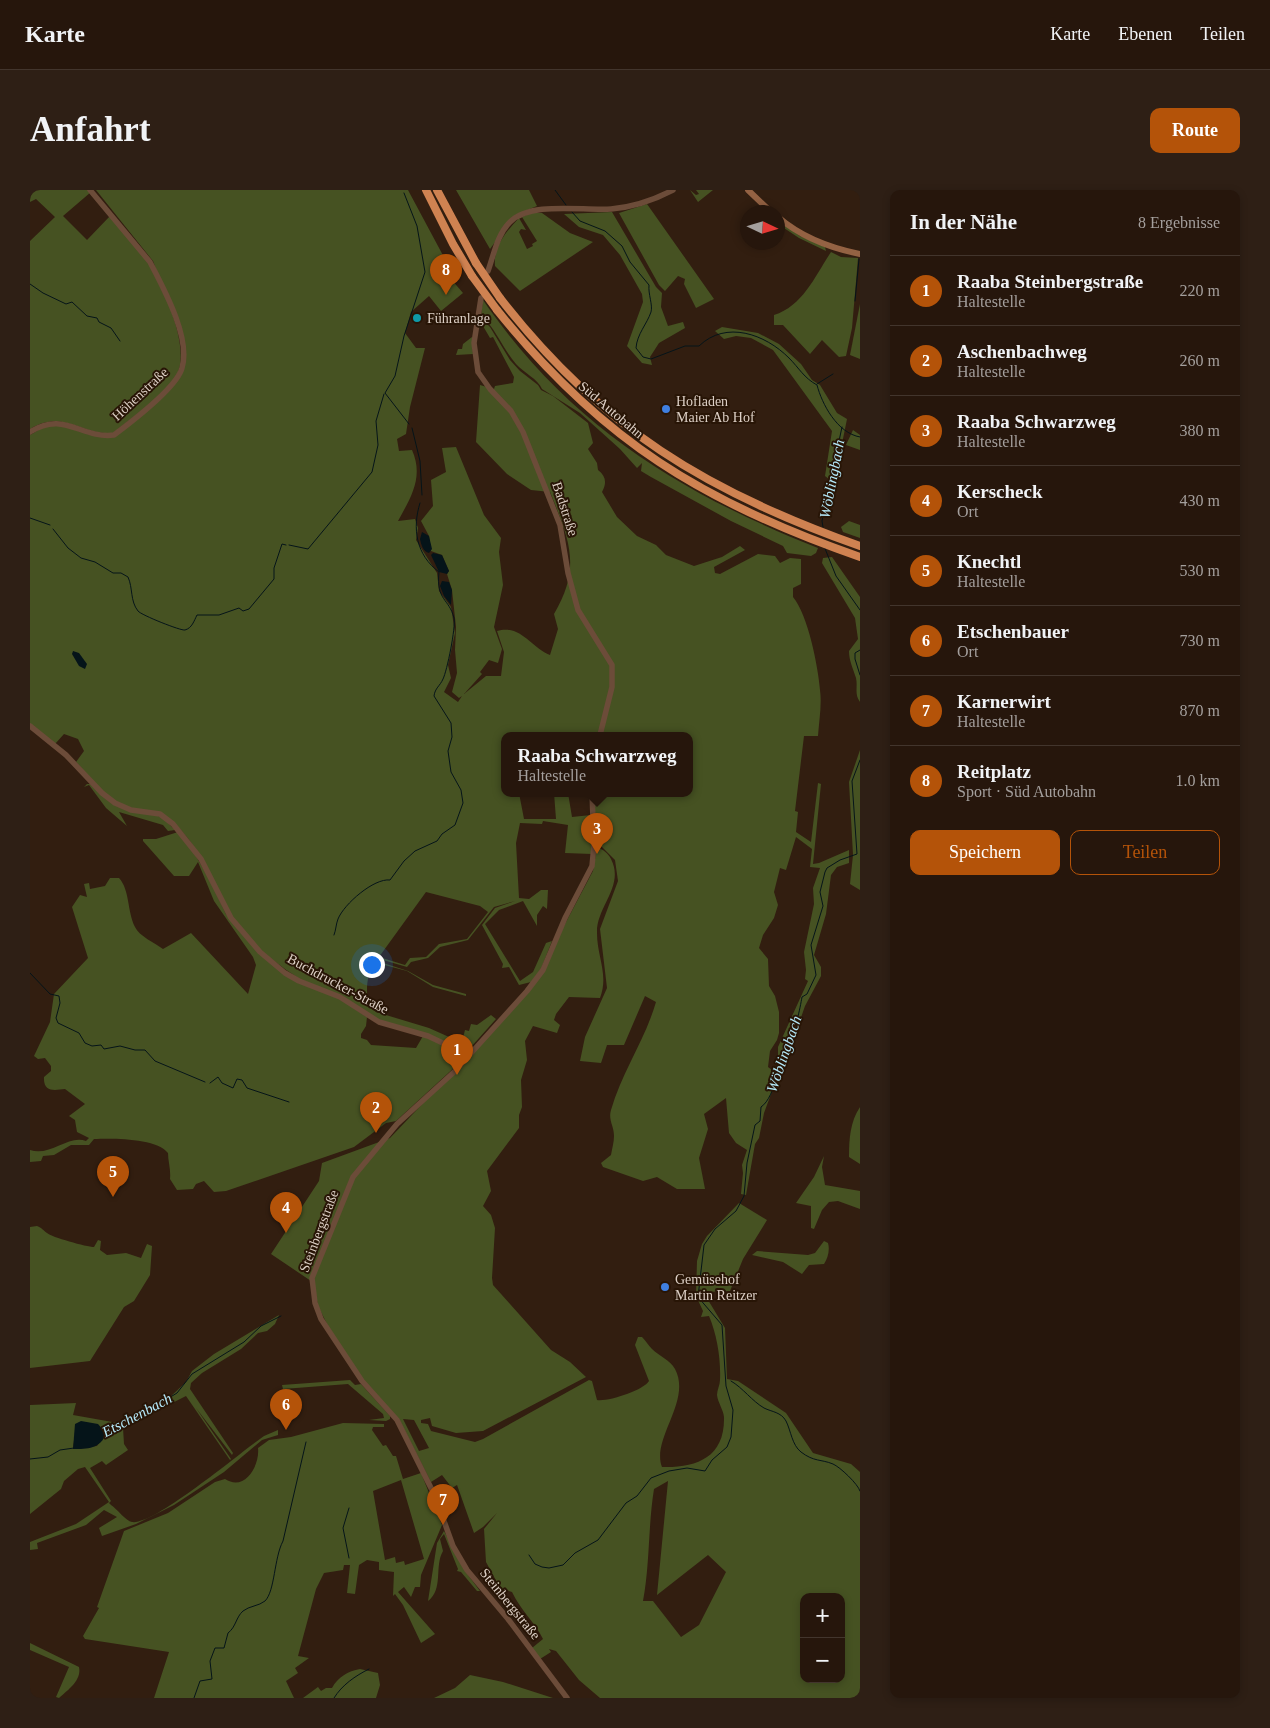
<!DOCTYPE html>
<html lang="de">
<meta charset="utf-8">
<style>
body{margin:0;font-family:Georgia,serif;background:#2e1f15;color:#f1f3f6}
.controls{position:absolute;right:15px;bottom:15px;display:grid;overflow:hidden;border-radius:10px;box-shadow:0 2px 8px #0003}
.controls button{width:45px;height:45px;display:grid;place-items:center;padding:0;border:0;border-bottom:1px solid #42352d;background:#26160c;color:#f1f3f6;font:25px sans-serif}
.compass{position:absolute;left:710px;top:15px;width:45px;height:45px;border-radius:50%;background:#26160c;box-shadow:0 2px 8px #0003;rotate:94deg}
.you{position:absolute;left:341px;top:774px;width:18px;height:18px;margin:-12px;border:4px solid #fff;border-radius:50%;background:#1a73e8;box-shadow:0 0 0 8px #1a73e833}
.badge{display:grid;place-items:center;width:32px;height:32px;border-radius:50%;background:#b45309;color:#fff;font-size:16px;font-weight:700}
.pin{position:absolute;translate:-50% -41px;filter:drop-shadow(0 1px 2px #0008)}
.pin::after{content:'';position:absolute;top:26px;width:18px;height:15px;background:inherit;clip-path:polygon(0 0,100% 0,50% 100%)}
.popup{position:absolute;left:471px;top:542px;width:192px;height:65px;box-sizing:border-box;display:grid;place-content:center;border-radius:10px;background:#26160c;filter:drop-shadow(0 1px 4px #0005);font-size:16px;white-space:nowrap;color:#a49f9d}
.popup b{font-size:19px;color:#f1f3f6}
.popup::after{content:'';position:absolute;left:50%;top:100%;margin-left:-10px;border:10px solid transparent;border-top-color:#26160c}
.list{margin:0;padding:0;list-style:none}
h2{display:flex;justify-content:space-between;align-items:center;height:65px;margin:0;padding:0 20px;font-size:21px}
h2 small{font-size:16px;font-weight:400;color:#a49f9d}
.list li{display:grid;grid-template-columns:32px 1fr auto;gap:15px;align-items:center;box-sizing:border-box;height:70px;padding:0 20px;border-top:1px solid #42352d}
.list b{display:block;font-size:19px;white-space:nowrap}
.list p{margin:0;font-size:16px;white-space:nowrap;color:#a49f9d}
.list em{font-size:16px;font-style:normal;color:#a49f9d}
.actions{display:flex;gap:10px;padding:15px 20px}
.actions a{flex:1;padding:11px 0;border:1px solid #b45309;border-radius:10px;text-align:center;font-size:18px;color:#b45309}
.actions .main{background:#b45309;color:#fff}
.map{position:relative;flex:none;width:830px;height:1508px;overflow:hidden;border-radius:10px}
header{display:flex;align-items:center;gap:30px;box-sizing:border-box;height:70px;padding:0 25px;background:#26160c;border-bottom:1px solid #42352d}
header strong{font-size:24px}
nav{display:flex;gap:28px;margin-inline-start:auto;font-size:18px}
.intro{display:flex;align-items:center;justify-content:space-between;box-sizing:border-box;height:120px;padding:0 30px}
h1{margin:0;font-size:35px}
.button{padding:12px 22px;border-radius:10px;background:#b45309;color:#fff;font-size:18px;font-weight:700}
main{display:flex;gap:30px;padding:0 30px}
aside{flex:1;background:#26160c;border-radius:10px;box-shadow:0 2px 8px #0003}
.map>svg:first-child{display:block}
.green{fill:#465222;fill-rule:evenodd}
.water{fill:#051419}
.lines{fill:none;stroke-linecap:round;stroke-linejoin:round}
.stream{stroke:#051419;stroke-width:1}
.tertiary{stroke:#6c4c39;stroke-width:5.5}
.secondary{stroke:#946243;stroke-width:6}
.motorway{stroke:#cf8251;stroke-width:8}
.motorway-bridge{stroke:#cf8251;stroke-width:8}
.culture-dot{fill:#0f9aa8;stroke:#281506;stroke-width:2}
.shop-dot{fill:#3f7fe0;stroke:#281506;stroke-width:2}
.labels{text-anchor:middle;dominant-baseline:central;stroke-width:4;stroke-linejoin:round;paint-order:stroke}
.poi-label{font-size:14px;fill:#ddd0c6;stroke:#281506;text-anchor:start}
.street-label{font-size:14px;fill:#ddd0c6;stroke:#281506}
.water-label{font-size:15px;font-style:italic;fill:#b5eafb;stroke:#281506}
</style>
<header>
<strong>Karte</strong>
<nav><a>Karte</a><a>Ebenen</a><a>Teilen</a></nav>
</header>
<div class="intro"><h1>Anfahrt</h1><a class="button">Route</a></div>
<main>
<div class="map">
<svg width="830" height="1508" viewBox="0 0 830 1508">
<rect width="100%" height="100%" fill="#321e10"/>
<g class="green">
<path d="M0 0H60L61 2 33 26 57 50 80 26C92 42 108 57 119 74 134 97 162 161 146 186 134 205 101 229 83 243 52 246 33 218 0 239V51L25 27 6 9 0 12Z"/>
<path d="M66 0H378L423 84 421 89 433 103 411 121 399 106 381 122 375 143 386 158H395L380 217 376 244 367 249 369 261 382 260C394 287 381 307 368 331L385 329 388 338 386 350 407 383 409 401 421 417 425 443 418 475 421 488 414 502 428 512 432 506 429 508 422 502 427 483 425 460 426 437 422 400 417 384 419 381 412 365 401 361 399 346 391 331 403 316 401 290 416 282 412 258 426 257 454 325 471 348 469 362 473 395 464 437 472 459 468 473 459 470 450 482 452 484 434 504 456 486H471L474 462 467 441C491 434 501 458 520 465L528 439 524 424C552 377 539 349 520 302L501 300 477 284 446 252 450 195 464 199 465 196 483 193 484 187 463 147 460 148 453 136 448 139 450 127 460 137 480 170 490 181 508 195 511 200 523 206 558 233 563 253 558 259 567 273 568 280C576 286 577 293 572 302L587 327 607 346 626 355 636 365 664 376 692 367 710 356 715 360 684 377 685 383 690 384 728 364 745 366 750 373 760 368 771 369V394L763 398V407C778 425 788 476 790 500 792 515 789 531 788 546H774L765 621 768 622 766 642 781 652 788 593 791 594 783 674 789 673 819 660V673L807 677 801 685 796 724 784 765 791 777V786L775 816 766 842 752 866H748V857L778 791 775 789 776 780 774 762 784 714 783 698 790 678 780 677 782 659 766 647 756 680 750 678 744 702 748 715 744 728 733 745 729 758 738 769 739 796 745 806 749 822V843L747 850 740 861 738 877 742 880 749 874 751 877 734 923 729 948 725 954 716 1005 711 1004 713 983 712 975 717 960 706 953 699 943 696 908 674 924 678 939 669 968 675 999H647L627 987 613 991 573 977 571 973 581 965C582 959 584 952 584 946 584 936 578 930 581 920 592 882 615 850 626 812L615 806 594 855H577L571 873 550 871 555 847 577 798 570 739 588 691 585 670 566 651 564 603H660V545H474V603H489L494 629H526L524 603H538L542 627 561 625 562 664 535 663 538 635 513 631 512 634 490 633 486 653 489 708 499 709 511 700H518L517 719 513 716 507 725V736L493 711 469 720 455 734 490 791 503 782 516 753 522 751 511 779 501 792 489 795 479 777 472 778 473 774 452 735 465 718 485 711 464 717 438 750 410 757 398 768 381 772 377 777 346 768 344 770 378 781 403 795 436 804V806L403 797 377 781 343 772C337 787 332 811 346 822L399 838 428 851 429 847 433 848 435 840 439 841 441 834 447 835 461 825 466 829 441 857 433 859C368 844 241 788 205 731 184 697 173 660 143 632 131 620 108 622 93 615 74 606 60 587 46 572L54 561 48 549 34 544 25 554 0 534V245C6 242 15 235 22 235 43 234 63 249 84 247L149 189 153 148 123 71ZM396 702 450 716 458 722 437 749 409 754 396 767 380 768 375 775 349 767Z"/>
<path d="M426 0H499L507 16 485 25 460 59Z"/>
<path d="M660 0 666 5 669 4 666 0H683L668 12Z"/>
<path d="M617 14 684 109 666 118 654 94 655 89 648 86 635 101 629 95 589 23Z"/>
<path d="M582 22 626 97 632 103 631 117 638 136 653 132 655 138 629 153 620 167 622 175 612 173 597 156 613 112 612 104 590 65 573 45 549 37 534 24Z"/>
<path d="M501 23H512L540 43 563 52 490 101 465 76C463 56 477 41 489 28L496 40 491 39 489 42 497 59 503 56 502 54 507 51 492 27Z"/>
<path d="M748 31 770 46 795 57 796 61 769 48 748 34Z"/>
<path d="M801 62 811 67 828 68 822 138 816 166 809 167 792 150 780 164 753 135H744V125C773 116 785 86 801 62Z"/>
<path d="M453 110C539 235 650 303 788 358L786 363 781 366 757 363 753 356 701 331 621 287 611 281 612 273 607 278 590 259 550 223 512 199C508 189 494 183 486 174 473 159 466 139 451 125Z"/>
<path d="M830 114V169L820 165Z"/>
<path d="M692 137 728 143 749 154 771 174 782 190 790 195 807 223 817 229 804 293 795 286 802 241 743 160 721 148 706 146 694 149 685 141Z"/>
<path d="M442 147 443 164 426 165 428 159H432L433 154Z"/>
<path d="M823 240 830 245V260L816 255Z"/>
<path d="M819 331 830 335V348L813 342 811 337Z"/>
<path d="M802 367 830 407V512C824 504 828 497 826 488 823 478 819 471 819 461L828 449 825 428 792 373 793 368Z"/>
<path d="M830 560V700L820 694 823 665 819 592Z"/>
<path d="M57 594H60L83 614 132 627 145 640 138 641 133 635 89 622 97 636 76 618 59 595 54 597Z"/>
<path d="M148 642 160 656 177 685 196 724 240 773 309 809 337 827 336 836 331 844V848L337 850 341 855 386 858 393 846 438 865 366 931 356 933 324 957 196 1001 184 1002 174 991 166 994 163 999 147 1000 140 989C141 979 138 972 138 963 127 948 82 948 64 949L59 955H41L24 965 13 966 11 971 0 972V960C20 967 39 944 56 951L59 948 47 942 45 930 39 926 55 914 35 899C25 900 13 903 14 887L21 881V876L15 868 8 869 4 866 20 832 24 804 58 768 42 717 50 705 57 707 54 694 59 693 60 699 75 696 80 688H89C100 700 97 721 105 737 109 746 125 753 133 759L161 743 218 804 226 775 223 767 184 711 168 672 159 686H144L113 651V649H126Z"/>
<path d="M567 658C573 659 578 663 581 669 595 696 566 717 567 743 567 767 579 785 570 808L539 807 526 824 524 830 530 835 527 843 503 836 495 851 497 870 491 890 492 917 489 925V938L457 981 461 1001 453 1016 461 1025 465 1038 462 1088 463 1095 521 1160 540 1172 556 1187 453 1241 426 1243 402 1236 400 1228 391 1230V1233L398 1234 401 1241 445 1252 453 1249 559 1190 562 1191 567 1210C578 1212 614 1200 619 1191L605 1155 608 1147H612C616 1151 618 1155 622 1159 629 1166 640 1170 645 1179 662 1211 621 1249 632 1277 666 1278 695 1268 694 1227 693 1219 688 1213 687 1205 687 1200 690 1195 690 1190 691 1169 687 1145 679 1126L671 1127 673 1121 666 1106 667 1071 672 1054 677 1046 709 1013 737 1030 713 1069 700 1101 674 1102 675 1105 695 1138 697 1189 708 1191 756 1223 783 1263 821 1274 830 1282V1508H570L549 1490 526 1461 519 1459 521 1462 510 1469 502 1458 513 1449C504 1431 491 1421 482 1402L470 1398 456 1372 454 1339 467 1323 453 1337 444 1343 427 1295 422 1298 412 1285 401 1292 369 1229 337 1196 300 1140 288 1116 284 1093 241 1064 289 991 292 973 360 948 499 802 563 681ZM373 1229 384 1230 399 1258 389 1261ZM638 1291 627 1405 678 1365 696 1382 669 1435 651 1447 623 1411H613C620 1374 618 1336 624 1299ZM774 1407H811V1489H774Z"/>
<path d="M830 917V974L819 967C819 949 820 932 830 917Z"/>
<path d="M794 966 792 977 795 995 830 1001V1019L808 1011 799 1012 792 1020 784 1039 781 1038V1016L766 1013 784 987Z"/>
<path d="M7 1036C12 1038 13 1040 17 1043 21 1047 57 1057 64 1057L68 1050 71 1051 70 1060 77 1065 96 1063 111 1068 117 1054 122 1056 120 1085 104 1111 94 1117 60 1171 0 1178V1037Z"/>
<path d="M794 1051 798 1053C800 1060 798 1068 794 1074L779 1075 772 1084 753 1072 722 1065 727 1061 778 1065 785 1063Z"/>
<path d="M249 1125 245 1134 237 1141 228 1143 211 1159 172 1183 161 1193 160 1199 203 1263 202 1265 166 1218 201 1269 200 1270 156 1206 93 1238 94 1254 98 1260 76 1275 72 1271 60 1278 81 1311 79 1313 81 1315C87 1319 96 1331 102 1332 124 1336 212 1261 234 1246L248 1240V1245L232 1250 194 1282 144 1315 106 1334 72 1346 69 1338 87 1327 74 1320 56 1335 7 1353 8 1359 0 1360V1352L46 1334 79 1312 55 1277 48 1279 34 1291 31 1299 0 1324V1215L46 1213 43 1225 88 1233 138 1209 156 1192 162 1181 184 1164ZM76 1243 67 1256 43 1258 44 1251Z"/>
<path d="M320 1190 325 1195 331 1194 360 1226V1229L356 1231 339 1230 354 1228 353 1224 318 1194 253 1199 252 1195Z"/>
<path d="M313 1233 354 1234V1237H343L342 1240 353 1256 356 1255 363 1266H366L373 1289 391 1283 412 1335 391 1385 390 1397H385L381 1407 374 1397 368 1402 405 1444 391 1453 373 1415 365 1404 363 1406 364 1382 349 1380V1372L337 1370 329 1375 325 1404 317 1403 320 1375H314L313 1380 294 1383 286 1399 268 1466 279 1468 265 1478 268 1483 256 1491 264 1508H124L139 1462 55 1449 53 1446 69 1418 67 1417 94 1341 138 1323 185 1292 195 1289C215 1302 230 1275 228 1258L239 1250 261 1247ZM371 1290 394 1369 375 1375 374 1371 366 1373 365 1367 355 1370 343 1301Z"/>
<path d="M414 1341 435 1381 450 1401H447L431 1382 427 1381 428 1379 414 1344 410 1349 413 1361C404 1376 414 1399 398 1411L407 1353Z"/>
<path d="M0 1453 49 1477C52 1490 38 1500 29 1508L26 1507 39 1477 0 1460Z"/>
<path d="M330 1479 348 1483 350 1495 346 1508H273L288 1497 291 1501 296 1498H302C308 1487 318 1481 330 1479Z"/>
<path d="M440 1485 473 1492 523 1508H404L425 1498Z"/>
</g>
<g class="water">
<path d="M392 342 399 346 402 359 399 363C393 362 391 354 390 349Z"/>
<path d="M403 363 412 365 419 381 417 384 409 382 401 365Z"/>
<path d="M412 391 419 392 422 400 421 415 414 406 410 396Z"/>
<path d="M43 461 49 463 57 474 55 479 49 476 42 464Z"/>
<path d="M51 1231 68 1234 76 1243C71 1259 57 1259 43 1259L45 1234Z"/>
</g>
<g class="lines">
<g class="stream">
<path d="M525 0 536 15"/>
<path d="M374 3 387 36 395 82 374 146 365 186 355 203 379 234"/>
<path d="M542 22 550 31 575 41 592 56 600 72 619 95C618 104 623 115 621 122 617 134 607 144 606 158L613 167 621 169 655 156H669C696 130 735 144 759 168 769 178 774 188 787 195 792 214 807 243 830 247"/>
<path d="M0 94 13 103 36 114 42 112 57 126 67 128 69 132 81 138 90 151"/>
<path d="M825 111 829 69"/>
<path d="M787 194 803 184"/>
<path d="M382 238 390 271 392 305"/>
<path d="M0 328 20 335"/>
<path d="M793 337 792 331 812 237"/>
<path d="M23 339 38 358 51 368 65 372 83 383H91L98 387C103 398 100 411 108 421 111 425 151 441 155 440 162 438 164 431 167 425H189L209 418 213 421 219 419 244 389V378L252 354 256 355"/>
<path d="M259 355 278 359 342 282 348 255 346 231 354 204"/>
<path d="M794 356 806 386 830 420"/>
<path d="M830 460 825 463V469L830 485"/>
<path d="M304 745C306 740 306 734 308 729 314 714 344 688 360 690L374 671 385 661 407 651 412 644 425 635 433 613 431 600 421 582 418 561 422 547 421 533 404 506C405 498 410 496 413 489 417 481 426 437 424 428 419 408 406 411 409 382 386 365 382 338 390 313"/>
<path d="M0 783 20 804 29 806 30 813 26 828 28 833 49 843 55 853 62 856 71 855 74 859 90 856 105 860H115L125 871 175 892"/>
<path d="M180 893 188 887 192 893 203 898 207 889 212 890 217 898 259 912"/>
<path d="M701 1191C713 1198 722 1211 734 1218 742 1222 751 1222 756 1231 761 1241 762 1255 771 1262 784 1272 791 1269 803 1274 810 1277 828 1294 830 1301"/>
<path d="M73 1241 129 1214 147 1203 162 1184 214 1152 231 1136 251 1126"/>
<path d="M0 1269 18 1267 30 1260 44 1258"/>
<path d="M319 1318 313 1338 319 1368"/>
<path d="M499 1365 505 1374 512 1377 519 1378 533 1375 545 1363 568 1350 596 1313 607 1306 621 1288 639 1281 657 1278 675 1281 682 1270 697 1257 701 1247 703 1220 696 1196 692 1135 668 1107 674 1055 685 1039 706 1021 714 1006 717 973 725 935 730 931 731 917C746 907 751 865 757 847 766 842 770 818 772 807L777 804 786 785 781 755 793 716 790 702 795 682 797 678 810 670 827 664 822 591 830 570"/>
<path d="M164 1508 170 1491 182 1489 180 1471 185 1458H194L198 1443C206 1437 206 1427 213 1421 219 1416 229 1416 235 1411 245 1401 244 1368 253 1351L276 1252"/>
<path d="M304 1508C312 1495 325 1486 339 1479"/>
</g>
<g class="tertiary">
<path d="M458 81C464 64 467 45 480 32 501 11 552 21 581 19 603 17 624 10 643 0"/>
<path d="M451 108 444 153 448 182 460 199 481 221 493 242 530 335 538 383 548 420 582 475V497L570 545"/>
<path d="M0 242C34 220 51 249 84 245 100 233 147 197 152 178 161 148 134 99 120 72L60 0"/>
<path d="M0 536 36 565 72 603 85 613 101 620 130 624 143 634 171 669 201 728 230 762 255 783 269 791 310 807 349 832 398 846 438 865"/>
<path d="M537 1508 478 1429 437 1380 423 1356 405 1306 367 1230 332 1191 291 1129 285 1113 282 1088 323 987 367 934 424 882 497 801 513 780 535 728 562 676 564 655 562 603"/>
</g>
<g class="secondary">
<path d="M718 0 741 22"/>
<path d="M748 27C771 47 800 58 830 64"/>
</g>
<g class="motorway">
<path d="M396 0 423 54 442 86"/>
<path d="M407 0 446 73"/>
<path d="M470 108C571 238 677 302 830 356"/>
<path d="M467 120C571 250 674 313 830 367"/>
</g>
<g class="motorway-bridge">
<path d="M446 73 470 108"/>
<path d="M442 86 467 120"/>
</g>
</g>
<circle class="culture-dot" cx="387" cy="128" r="5"/>
<g class="shop-dot">
<circle cx="636" cy="219" r="5"/>
<circle cx="635" cy="1097" r="5"/>
</g>
<g class="labels">
<g class="poi-label">
<text x="397" y="128">Führanlage</text>
<text x="646" y="211">Hofladen<tspan x="646" dy="16">Maier Ab Hof</tspan></text>
<text x="645" y="1089">Gemüsehof<tspan x="645" dy="16">Martin Reitzer</tspan></text>
</g>
<g class="street-label">
<text transform="translate(110 204) rotate(-43)">Höhenstraße</text>
<text transform="translate(581 220) rotate(40)">Süd Autobahn</text>
<text transform="translate(535 319) rotate(72)">Badstraße</text>
<text transform="translate(308 794) rotate(28)">Buchdrucker-Straße</text>
<text transform="translate(289 1041) rotate(-69)">Steinbergstraße</text>
<text transform="translate(480 1414) rotate(51)">Steinbergstraße</text>
</g>
<g class="water-label">
<text transform="translate(802 289) rotate(-79)">Wöblingbach</text>
<text transform="translate(754 864) rotate(-71)">Wöblingbach</text>
<text transform="translate(107 1225) rotate(-28)">Etschenbach</text>
</g>
</g>
</svg>
<div class="controls">
<button>+</button>
<button>−</button>
</div>
<svg class="compass" viewBox="-18 -18 36 36"><path d="M0-13l5 13h-10z" fill="#e53935"/><path d="M0 13l5-13h-10z" fill="#a49f9d"/></svg>
<div class="you"></div>
<div class="pin badge" style="left:427px;top:885px">1</div>
<div class="pin badge" style="left:346px;top:943px">2</div>
<div class="pin badge" style="left:567px;top:664px">3</div>
<div class="popup"><b>Raaba Schwarzweg</b>Haltestelle</div>
<div class="pin badge" style="left:256px;top:1043px">4</div>
<div class="pin badge" style="left:83px;top:1007px">5</div>
<div class="pin badge" style="left:256px;top:1240px">6</div>
<div class="pin badge" style="left:413px;top:1335px">7</div>
<div class="pin badge" style="left:416px;top:105px">8</div>
</div>
<aside>
<h2>In der Nähe<small>8 Ergebnisse</small></h2>
<ul class="list">
<li><span class="badge">1</span><div><b>Raaba Steinbergstraße</b><p>Haltestelle</p></div><em>220 m</em></li>
<li><span class="badge">2</span><div><b>Aschenbachweg</b><p>Haltestelle</p></div><em>260 m</em></li>
<li><span class="badge">3</span><div><b>Raaba Schwarzweg</b><p>Haltestelle</p></div><em>380 m</em></li>
<li><span class="badge">4</span><div><b>Kerscheck</b><p>Ort</p></div><em>430 m</em></li>
<li><span class="badge">5</span><div><b>Knechtl</b><p>Haltestelle</p></div><em>530 m</em></li>
<li><span class="badge">6</span><div><b>Etschenbauer</b><p>Ort</p></div><em>730 m</em></li>
<li><span class="badge">7</span><div><b>Karnerwirt</b><p>Haltestelle</p></div><em>870 m</em></li>
<li><span class="badge">8</span><div><b>Reitplatz</b><p>Sport · Süd Autobahn</p></div><em>1.0 km</em></li>
</ul>
<div class="actions"><a class="main">Speichern</a><a>Teilen</a></div>
</aside>
</main>
